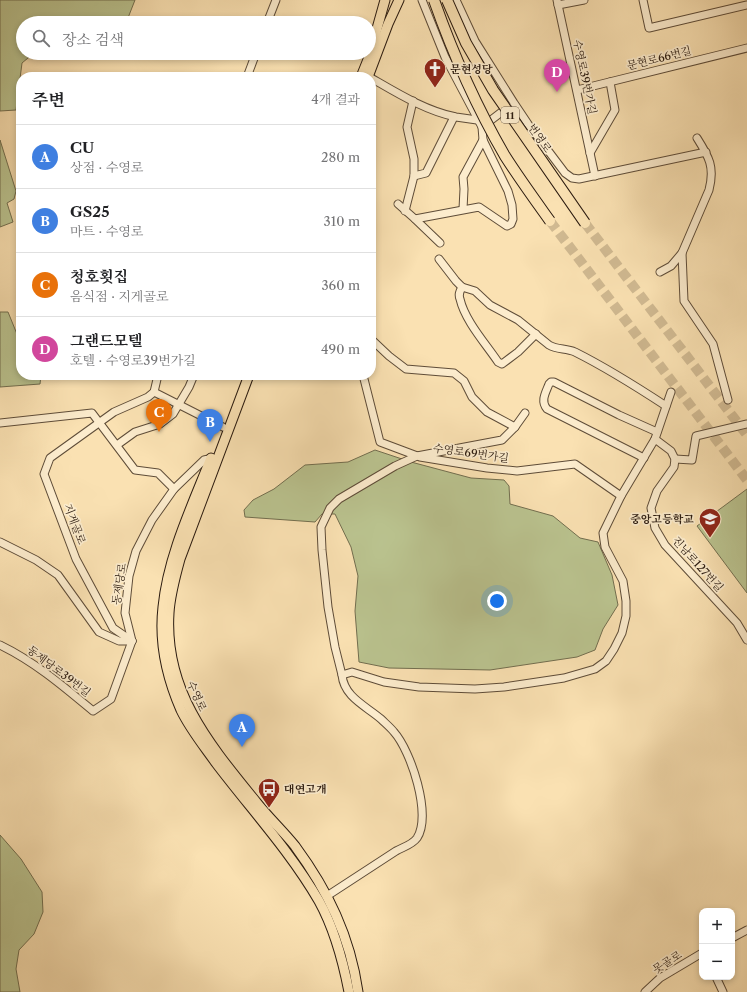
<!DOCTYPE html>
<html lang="ko">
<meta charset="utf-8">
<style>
body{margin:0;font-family:"Libre Caslon Text","Noto Serif KR",serif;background:#f6f6f6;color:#202124}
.controls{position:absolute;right:12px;bottom:12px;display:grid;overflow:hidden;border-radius:8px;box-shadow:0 2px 6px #0003}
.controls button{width:36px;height:36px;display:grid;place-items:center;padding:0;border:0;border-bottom:1px solid #e0e0e0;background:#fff;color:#202124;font:20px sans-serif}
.you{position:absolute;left:497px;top:601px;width:14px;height:14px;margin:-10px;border:3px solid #fff;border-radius:50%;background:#1a73e8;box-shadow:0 0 0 6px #1a73e833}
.badge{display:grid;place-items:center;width:26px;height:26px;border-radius:50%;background:#8f2418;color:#fff;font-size:13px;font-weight:700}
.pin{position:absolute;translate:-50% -33px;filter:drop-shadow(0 1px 2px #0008)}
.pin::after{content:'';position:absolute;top:21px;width:14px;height:12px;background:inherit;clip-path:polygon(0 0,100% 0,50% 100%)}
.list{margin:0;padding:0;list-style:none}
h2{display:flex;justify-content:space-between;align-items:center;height:52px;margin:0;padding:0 16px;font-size:17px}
h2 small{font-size:13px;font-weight:400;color:#757577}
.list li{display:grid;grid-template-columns:26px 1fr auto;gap:12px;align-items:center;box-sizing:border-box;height:64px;padding:0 16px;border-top:1px solid #e0e0e0}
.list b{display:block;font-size:15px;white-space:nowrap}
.list p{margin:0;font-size:13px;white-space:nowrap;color:#757577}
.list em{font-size:13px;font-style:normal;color:#757577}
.icon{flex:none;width:22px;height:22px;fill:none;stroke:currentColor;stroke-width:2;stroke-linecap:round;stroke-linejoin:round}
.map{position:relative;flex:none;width:747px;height:992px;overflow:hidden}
.search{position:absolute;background:#fff;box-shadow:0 2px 6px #0003;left:16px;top:16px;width:360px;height:44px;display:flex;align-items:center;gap:10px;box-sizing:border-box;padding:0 14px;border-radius:22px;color:#757577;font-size:15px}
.panel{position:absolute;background:#fff;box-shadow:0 2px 6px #0003;left:16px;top:72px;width:360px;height:308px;border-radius:16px}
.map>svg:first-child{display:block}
.green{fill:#bac38f;stroke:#726e4f}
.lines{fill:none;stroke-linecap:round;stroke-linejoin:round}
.highway-tunnel{stroke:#d0b991;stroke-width:10;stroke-dasharray:10 5;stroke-linecap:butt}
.minor-casing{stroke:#5e4c38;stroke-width:9}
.major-casing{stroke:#2a1a0f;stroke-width:11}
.minor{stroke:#fceccd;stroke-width:7}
.major{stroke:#fae1b2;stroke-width:9}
.highway-bridge-casing{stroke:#2a1a0f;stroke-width:12;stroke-linecap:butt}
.highway-bridge{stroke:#fae1b2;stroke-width:10}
.labels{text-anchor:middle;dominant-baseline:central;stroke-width:3.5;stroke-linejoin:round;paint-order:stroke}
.shield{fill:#fceccd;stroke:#695948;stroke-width:1}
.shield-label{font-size:10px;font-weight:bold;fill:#2a1a0f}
.street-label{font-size:11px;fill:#2a1a0f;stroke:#fceccd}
.poi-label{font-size:11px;font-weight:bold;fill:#2a1a0f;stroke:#fceccd;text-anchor:start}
</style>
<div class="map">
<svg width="747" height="992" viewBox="0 0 747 992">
<rect width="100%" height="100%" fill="#fae1b2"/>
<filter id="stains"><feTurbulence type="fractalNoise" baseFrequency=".005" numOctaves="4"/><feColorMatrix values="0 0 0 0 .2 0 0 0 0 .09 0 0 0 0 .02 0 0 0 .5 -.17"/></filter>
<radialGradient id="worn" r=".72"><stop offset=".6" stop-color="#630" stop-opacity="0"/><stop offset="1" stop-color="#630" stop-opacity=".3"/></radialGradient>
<g class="green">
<path d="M0 0H135L126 23H23V53H34L22 63 16 110 0 111Z"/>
<path d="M0 140 16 191 14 199 7 203 13 222 0 227Z"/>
<path d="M0 312H8L19 339H21V375H41L40 384 0 387Z"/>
<path d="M375 450 411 462 471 478 504 480 509 486 510 504 553 516 580 538 598 542 612 575 618 605 603 629 595 650 577 657 490 670 389 668 359 662 355 611 358 576 351 547 335 514H322L315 522 245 517 244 510 253 500 274 489 305 465 348 462Z"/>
<path d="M747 489V593L697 526Z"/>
<path d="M0 835 21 859 42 892 43 912 34 934 19 950 16 969 20 992H0Z"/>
</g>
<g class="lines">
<g class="highway-tunnel">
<path d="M550 221 747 480"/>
<path d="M585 223 747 435"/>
</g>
<g class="minor-casing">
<g id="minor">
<path d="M422 0 445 57 482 127 508 107"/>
<path d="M456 0 475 41 514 103 528 124 565 173 572 178 579 179 706 152"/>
<path d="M557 0 595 176"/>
<path d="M643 0 649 28 747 5"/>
<path d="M558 5 584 0"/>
<path d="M267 23 276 0"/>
<path d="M247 77 256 53"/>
<path d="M371 78C397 93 426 111 456 117 463 118 470 119 477 120"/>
<path d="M577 90 747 48"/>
<path d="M590 153 615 110 610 82"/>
<path d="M414 176 426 173 454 117"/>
<path d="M398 204 415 219 479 207 507 226 511 224 513 219 512 205 508 191 483 140 482 127"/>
<path d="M463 209 464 189 463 177 483 140"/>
<path d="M405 211 414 176V159L407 127 413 101"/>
<path d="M415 219 440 243"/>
<path d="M682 253 684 301 713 344 728 400"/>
<path d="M439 259 456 281 462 287 475 291 490 305 518 320 549 345C557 350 566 348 575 352 607 368 637 387 666 406"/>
<path d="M660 272 671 266 682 253 709 190C715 167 709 157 697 138"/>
<path d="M462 287C460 291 458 294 460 299 465 321 486 344 498 362L502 364 518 352 536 334"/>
<path d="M371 339 389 356 406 369 454 373 464 381 472 397 487 412 515 427"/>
<path d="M363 375 380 442 420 457 487 468 517 471 575 464 621 496"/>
<path d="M154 392 223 427"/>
<path d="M0 423 92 413 135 470 158 473 174 489"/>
<path d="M655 439 671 451 675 459 674 467 657 491 651 508 655 528 665 545 737 623 747 640"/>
<path d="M117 445 135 432 160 424 173 414 189 387 194 375"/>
<path d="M644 458 547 409C540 401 546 392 549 384L551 382H554L619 415 657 432"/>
<path d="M675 459 692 460 696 436 747 424"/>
<path d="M0 542 36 560 58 575 99 632 119 641H132"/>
<path d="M132 641 113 628 76 559 44 474 50 458 114 412 148 397 154 392 158 375"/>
<path d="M132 641 125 613 129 576 136 551 152 520 174 489 204 460 213 458"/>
<path d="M0 645C35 662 63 686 93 711L111 699 132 641"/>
<path d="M342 675 335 647 328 607 322 550 321 527 330 508 339 499 395 466 417 456 502 440 515 427 525 413"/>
<path d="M327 896C350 881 373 866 396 851 403 847 412 845 417 838 432 815 411 751 394 732 390 727 385 723 381 719 366 706 344 697 342 675L352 672 384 682 419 687 475 689 504 687 564 678 595 669 606 661 614 649 622 633 626 616V601L623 581 605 547 603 533 621 496 655 439 671 392"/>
<path d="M732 938 747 930"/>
<path d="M716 977 723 992"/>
<path d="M645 992 660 978 702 953"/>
</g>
</g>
<g class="major-casing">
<g id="major">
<path d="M361 77 369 57 385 0"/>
<path d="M368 77 388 24 399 0"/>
<path d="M249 375 180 559C175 577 170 595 169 613 164 692 210 745 257 803 269 818 283 831 295 846 328 891 350 936 358 992"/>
<path d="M211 458C192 506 168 556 163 607 159 642 167 678 181 710 190 729 204 746 216 763 250 808 290 851 319 901 334 928 343 961 349 992"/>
</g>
</g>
<use href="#minor" class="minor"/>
<use href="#major" class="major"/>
<g class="highway-bridge-casing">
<g id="highway-bridge">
<path d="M434 0C453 54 476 106 505 156 519 178 535 200 550 221"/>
<path d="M447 0 466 43 493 90 585 223"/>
</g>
</g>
<use href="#highway-bridge" class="highway-bridge"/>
</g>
<defs>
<g id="church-pin" transform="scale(1.15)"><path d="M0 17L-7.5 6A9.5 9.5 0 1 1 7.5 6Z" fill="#8f2418" stroke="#fceccd"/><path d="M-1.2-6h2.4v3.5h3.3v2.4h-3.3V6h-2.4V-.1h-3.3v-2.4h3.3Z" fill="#fff"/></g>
<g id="school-pin" transform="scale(1.15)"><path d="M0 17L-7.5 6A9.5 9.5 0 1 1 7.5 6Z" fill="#8f2418" stroke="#fceccd"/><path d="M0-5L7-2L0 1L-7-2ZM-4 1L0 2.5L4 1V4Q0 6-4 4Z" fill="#fff"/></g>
<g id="bus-pin" transform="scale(1.15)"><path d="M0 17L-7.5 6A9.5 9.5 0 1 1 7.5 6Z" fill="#8f2418" stroke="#fceccd"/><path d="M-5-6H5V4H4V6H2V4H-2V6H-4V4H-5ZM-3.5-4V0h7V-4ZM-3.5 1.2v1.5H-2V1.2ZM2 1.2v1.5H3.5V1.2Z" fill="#fff"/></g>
</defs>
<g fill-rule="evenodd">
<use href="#church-pin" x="435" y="69"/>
<use href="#school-pin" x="710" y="519"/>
<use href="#bus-pin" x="269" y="789"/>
</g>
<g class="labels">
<rect class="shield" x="501" y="107" width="18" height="16" rx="3"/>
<g class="shield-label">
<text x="510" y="115">11</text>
</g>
<g class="street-label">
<text transform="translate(659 58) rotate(-14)">문현로66번길</text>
<text transform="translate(585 77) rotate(78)">수영로39번가길</text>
<text transform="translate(540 138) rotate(55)">번영로</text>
<text transform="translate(471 453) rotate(8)">수영로69번가길</text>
<text transform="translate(75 524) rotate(69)">지게골로</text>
<text transform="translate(698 564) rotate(48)">진남로127번길</text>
<text transform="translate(119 584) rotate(-81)">동제당로</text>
<text transform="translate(59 671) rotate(37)">동제당로39번길</text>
<text transform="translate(197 696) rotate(66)">수영로</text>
<text transform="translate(667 962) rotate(-33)">못골로</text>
</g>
<g class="poi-label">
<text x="450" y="69">문현성당</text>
<text x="694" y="519" text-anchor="end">중앙고등학교</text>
<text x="284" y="789">대연고개</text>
</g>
</g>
<rect width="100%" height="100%" filter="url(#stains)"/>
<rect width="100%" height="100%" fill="url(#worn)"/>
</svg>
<div class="controls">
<button>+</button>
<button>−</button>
</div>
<div class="you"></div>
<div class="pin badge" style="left:242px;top:747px;background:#3f7fe0">A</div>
<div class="pin badge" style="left:210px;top:442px;background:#3f7fe0">B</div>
<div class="pin badge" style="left:159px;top:432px;background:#e8710a">C</div>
<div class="pin badge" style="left:557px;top:92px;background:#d1479c">D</div>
<div class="search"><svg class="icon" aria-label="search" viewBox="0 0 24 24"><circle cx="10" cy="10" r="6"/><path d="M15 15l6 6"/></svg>장소 검색</div>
<section class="panel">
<h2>주변<small>4개 결과</small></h2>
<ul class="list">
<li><span class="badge" style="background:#3f7fe0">A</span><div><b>CU</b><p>상점 · 수영로</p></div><em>280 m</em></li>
<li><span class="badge" style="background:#3f7fe0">B</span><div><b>GS25</b><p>마트 · 수영로</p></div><em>310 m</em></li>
<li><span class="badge" style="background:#e8710a">C</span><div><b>청호횟집</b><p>음식점 · 지게골로</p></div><em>360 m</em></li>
<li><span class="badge" style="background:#d1479c">D</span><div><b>그랜드모텔</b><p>호텔 · 수영로39번가길</p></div><em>490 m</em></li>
</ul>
</section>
</div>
